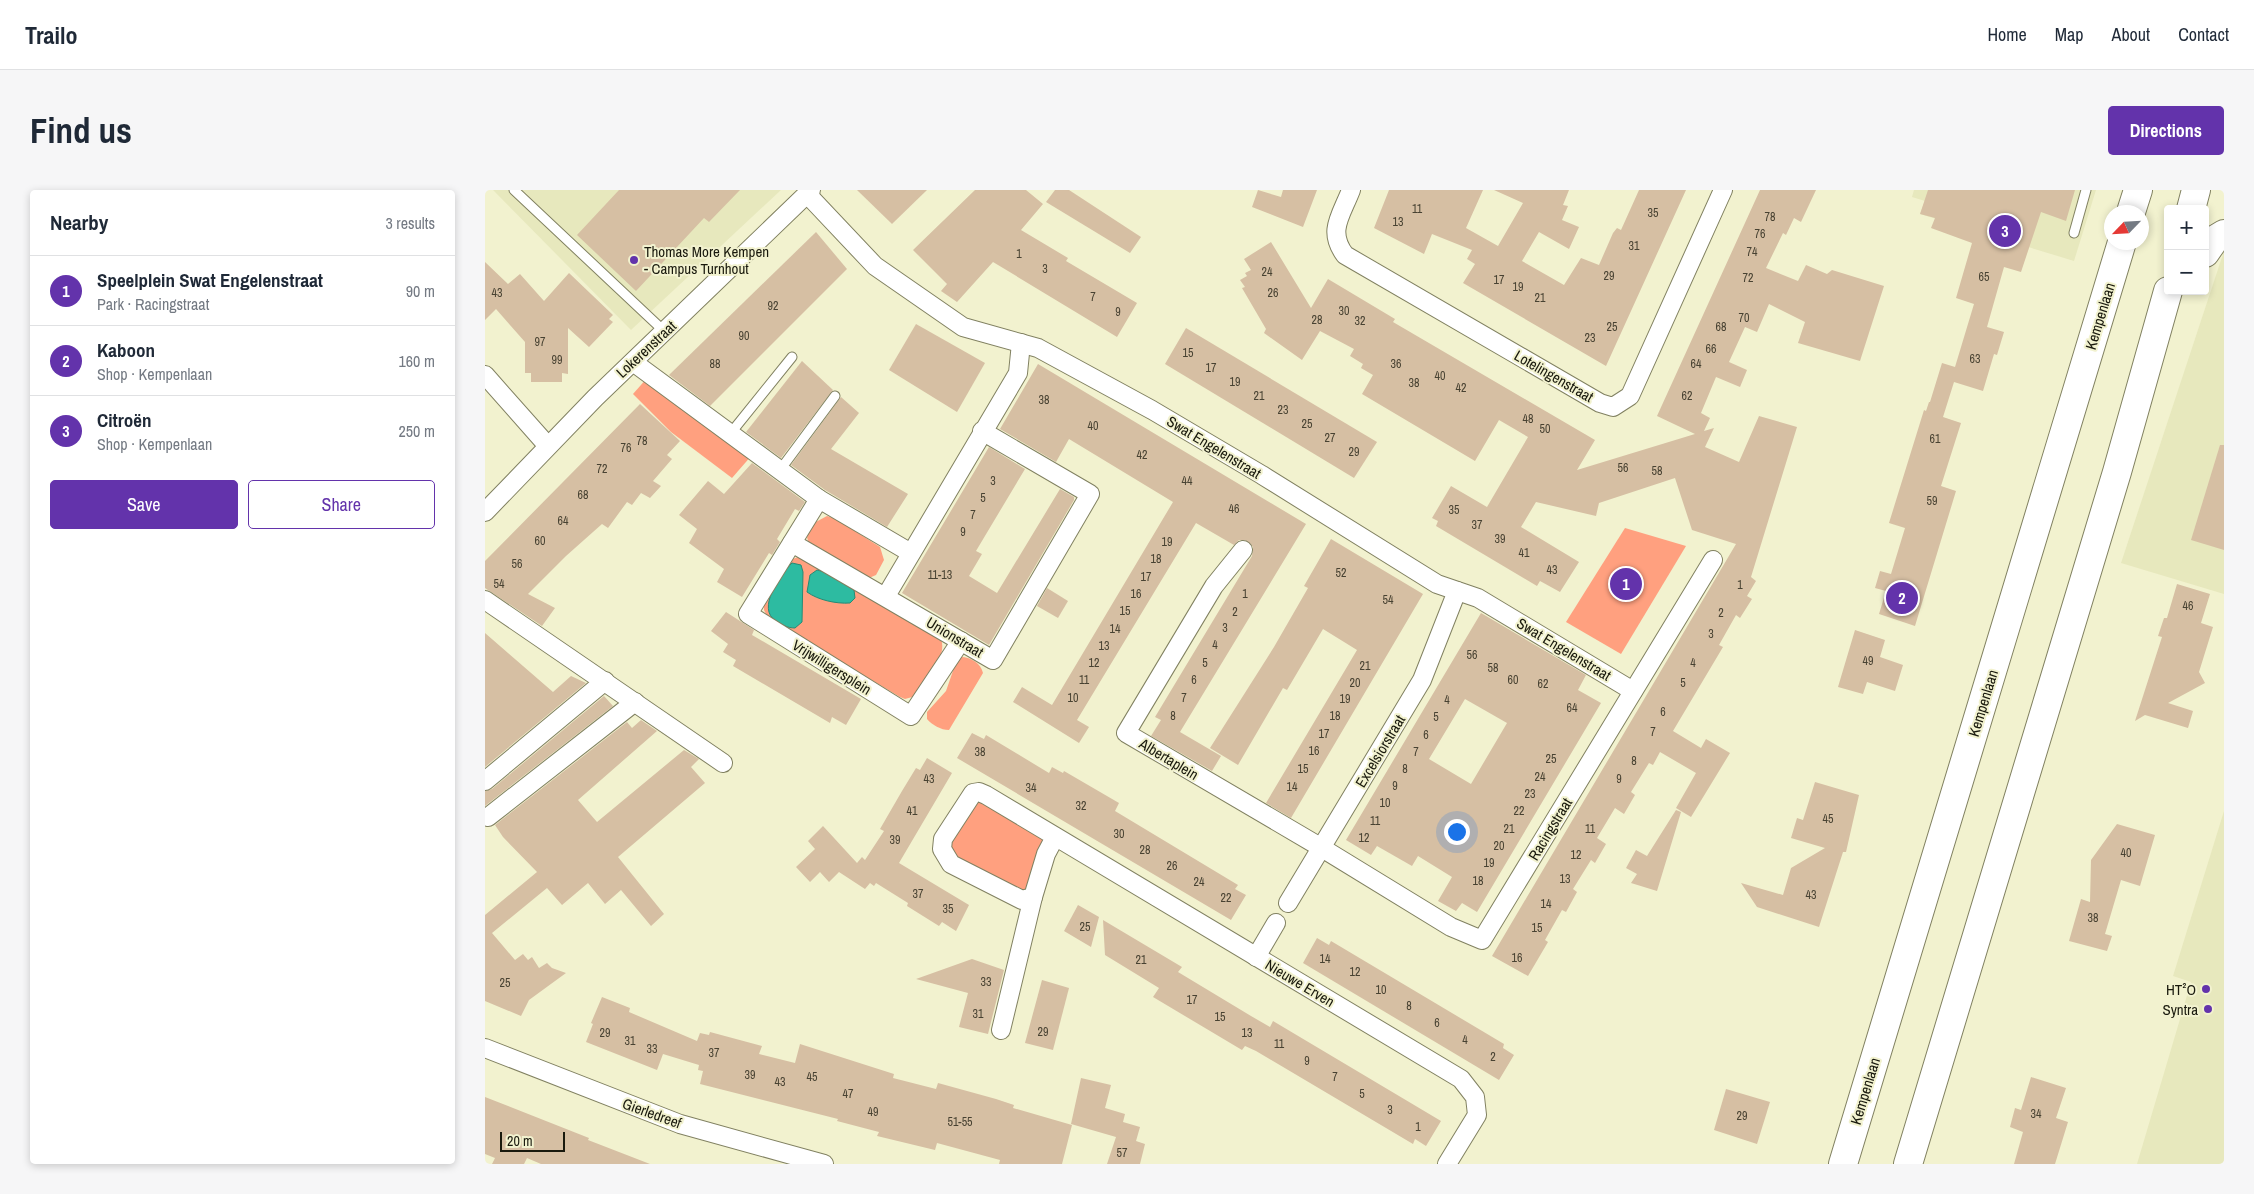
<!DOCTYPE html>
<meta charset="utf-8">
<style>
body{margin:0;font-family:"Archivo Narrow",sans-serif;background:#f6f6f7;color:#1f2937}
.controls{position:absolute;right:15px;top:15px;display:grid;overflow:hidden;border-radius:5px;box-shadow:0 2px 8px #0003}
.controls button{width:45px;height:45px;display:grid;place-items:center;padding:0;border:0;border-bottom:1px solid #e0e1e3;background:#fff;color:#1f2937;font:25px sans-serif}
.compass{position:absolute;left:1619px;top:15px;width:45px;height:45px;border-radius:50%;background:#fff;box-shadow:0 2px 8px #0003;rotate:245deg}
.scale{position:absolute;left:15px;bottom:12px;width:65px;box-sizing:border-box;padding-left:5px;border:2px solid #19190d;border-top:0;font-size:14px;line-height:18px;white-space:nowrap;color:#19190d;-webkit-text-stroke:4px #f2f2cf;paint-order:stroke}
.you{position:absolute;left:971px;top:641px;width:18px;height:18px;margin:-12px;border:4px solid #fff;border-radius:50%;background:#1a73e8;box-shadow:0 0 0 8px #1a73e833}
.badge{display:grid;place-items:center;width:32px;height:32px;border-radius:50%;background:#6333ab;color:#fff;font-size:16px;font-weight:700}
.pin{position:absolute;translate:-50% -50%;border:2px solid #fff;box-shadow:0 1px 5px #0006}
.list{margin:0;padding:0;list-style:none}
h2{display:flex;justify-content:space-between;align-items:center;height:65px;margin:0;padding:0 20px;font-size:21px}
h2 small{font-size:16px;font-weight:400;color:#747a83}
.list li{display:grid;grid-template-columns:32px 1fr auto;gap:15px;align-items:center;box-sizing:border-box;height:70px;padding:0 20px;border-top:1px solid #e0e1e3}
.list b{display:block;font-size:19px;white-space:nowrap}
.list p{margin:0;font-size:16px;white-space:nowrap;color:#747a83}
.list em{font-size:16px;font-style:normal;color:#747a83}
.actions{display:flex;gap:10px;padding:15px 20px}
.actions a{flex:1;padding:11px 0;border:1px solid #6333ab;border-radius:5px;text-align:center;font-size:18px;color:#6333ab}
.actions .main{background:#6333ab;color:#fff}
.map{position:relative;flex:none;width:1739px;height:974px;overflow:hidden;border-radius:5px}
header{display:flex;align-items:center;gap:30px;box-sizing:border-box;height:70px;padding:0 25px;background:#fff;border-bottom:1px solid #e0e1e3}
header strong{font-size:24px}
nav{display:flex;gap:28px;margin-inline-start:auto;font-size:18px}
.intro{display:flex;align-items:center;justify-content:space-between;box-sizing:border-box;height:120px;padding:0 30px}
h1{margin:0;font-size:35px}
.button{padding:12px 22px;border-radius:5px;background:#6333ab;color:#fff;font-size:18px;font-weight:700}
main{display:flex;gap:30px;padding:0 30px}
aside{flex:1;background:#fff;border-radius:5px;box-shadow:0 2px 8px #0003}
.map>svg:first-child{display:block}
.built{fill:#e7e8bd}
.green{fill:#ffa07f}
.water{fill:#2dbba1;stroke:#278a75}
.building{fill:#d6bfa3;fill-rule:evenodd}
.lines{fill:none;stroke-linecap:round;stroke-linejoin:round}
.lane-casing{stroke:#818161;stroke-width:11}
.street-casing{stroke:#818161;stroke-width:20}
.primary-casing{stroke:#818161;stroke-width:30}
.lane{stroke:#fff;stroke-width:9}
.street{stroke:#fff;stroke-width:18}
.primary{stroke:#fff;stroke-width:28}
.poi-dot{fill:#6333ab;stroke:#f2f2cf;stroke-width:2}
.labels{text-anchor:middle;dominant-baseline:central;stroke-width:4;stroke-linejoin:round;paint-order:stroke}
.number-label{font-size:12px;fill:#484232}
.poi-label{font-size:15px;fill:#19190d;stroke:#f2f2cf;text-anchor:end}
.street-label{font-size:15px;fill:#19190d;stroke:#f2f2cf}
</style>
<header>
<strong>Trailo</strong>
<nav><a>Home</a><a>Map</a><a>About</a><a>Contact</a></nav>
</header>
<div class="intro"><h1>Find us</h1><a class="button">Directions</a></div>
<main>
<aside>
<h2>Nearby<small>3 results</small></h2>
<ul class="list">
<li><span class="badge">1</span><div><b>Speelplein Swat Engelenstraat</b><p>Park · Racingstraat</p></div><em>90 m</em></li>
<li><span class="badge">2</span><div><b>Kaboon</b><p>Shop · Kempenlaan</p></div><em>160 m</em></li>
<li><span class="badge">3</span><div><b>Citroën</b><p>Shop · Kempenlaan</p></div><em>250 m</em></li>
</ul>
<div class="actions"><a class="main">Save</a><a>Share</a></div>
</aside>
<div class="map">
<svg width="1739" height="974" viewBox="0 0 1739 974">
<rect width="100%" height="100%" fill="#f2f2cf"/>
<g class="built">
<path d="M8 0H296L146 140Z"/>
<path d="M1429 0H1611L1589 71 1435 24 1440 11 1427 7Z"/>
<path d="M1739 61V404L1636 373Z"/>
<path d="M1739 621V974H1652L1706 792 1688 786Z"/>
</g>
<g class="green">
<path d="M163 187 267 265 247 288 186 242 148 204Z"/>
<path d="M342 326 351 329 395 357 399 370 391 385 384 388 324 355 322 347 327 334Z"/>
<path d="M1140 338 1201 356 1136 464 1081 432Z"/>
<path d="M313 367H320L456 449C463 467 440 491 431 506L420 509 415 507 283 428 279 420V413L305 370Z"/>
<path d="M476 467C485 467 496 473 498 483L464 540C456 540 447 535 442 529V522L461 501 469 478Z"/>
<path d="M488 603 570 647 548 707 466 674 458 649Z"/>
</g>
<g class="water">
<path d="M307 373 316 375 318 382 317 432 310 438C302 438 298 435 291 431 271 419 295 385 307 373Z"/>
<path d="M332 380 340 382 369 400 370 408 365 413C351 414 333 410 322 402L325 385Z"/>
</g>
<g class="building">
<path d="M134 0H255L224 32 219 28 151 101 92 45Z"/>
<path d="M372 0H442L407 34Z"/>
<path d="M490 0H541L558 14 536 40 583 68 581 71 652 113 632 147 508 72 472 112 456 101 462 94 428 60Z"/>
<path d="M570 0H584L656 47 645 63 561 12Z"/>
<path d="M773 0 796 7 798 0H832L818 37 767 17Z"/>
<path d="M904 0H998L981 38 1013 56 1038 13 1009 0H1084L1078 15 1083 16 1077 30 1094 37 1084 59 1054 42 1037 71 1079 95 1096 68 1114 75 1128 43 1132 38 1136 40 1154 0H1201L1121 176 978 93 990 74 982 69 987 60 947 44 939 64 889 38Z"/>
<path d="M1275 0H1331L1316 32 1309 28 1301 45 1298 43 1281 78 1313 91 1321 75 1342 84 1347 80 1399 96 1375 171 1313 153 1320 132 1284 114 1272 142 1260 137 1244 172 1262 180 1255 197 1231 187 1216 223 1225 228 1219 241 1229 238 1220 257 1254 272 1274 226 1312 237 1266 387 1271 391 1262 406 1267 409 1255 428 1251 425 1234 455 1238 457 1188 541 1216 558 1221 549 1245 563 1206 627 1191 618 1211 583 1175 562 1168 575 1164 573 1146 602 1150 605 1139 624 1130 618 1112 648 1121 654 1110 673 1106 670 1088 699 1092 702 1081 722 1077 720 1060 750 1063 752 1043 786 1007 766 1251 354 1207 340 1190 288 1114 313 1111 326 1051 312 1036 337 1094 372 1075 402 1055 391 1052 396 951 336 953 331 947 328 966 296 1002 317 1043 247 1014 230 990 271 877 204 888 185 876 178 878 174 865 166 869 159 835 141 817 170 779 143 781 139 757 98 760 97 755 90 762 86 760 83 766 80 759 69 786 52 826 118 843 89 910 129 908 132 1110 250 1092 280 1210 244 1172 226Z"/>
<path d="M1443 0H1590L1581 31 1556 22 1536 82 1519 77 1502 137 1519 142 1512 165 1509 164 1498 201 1469 192 1458 227 1476 233 1456 296 1471 301 1430 436 1394 424 1401 401 1390 398 1395 381 1406 384 1420 338 1404 333 1439 220 1441 221 1444 212H1445L1457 173 1470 177 1489 114 1471 108 1487 53 1446 38 1450 28 1435 24Z"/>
<path d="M331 42 362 79 225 216 184 185Z"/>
<path d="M0 72 23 94 35 84 59 111 84 83 128 125 124 129 128 132 104 157 83 138V184L77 183V192H46V183H40V152L11 119 0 130Z"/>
<path d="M431 134 500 173 472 222 404 180Z"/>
<path d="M701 138 892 252 869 288 680 174Z"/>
<path d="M317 171 348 200 296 268 261 242Z"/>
<path d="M553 174 821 334 695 542 736 566 727 581 666 546 676 530 670 527 767 366 768 357 760 350H754L749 355 711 333 592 530 604 537 594 553 528 512 537 497 567 515 688 312 584 249 571 272 515 239Z"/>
<path d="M356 207 374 223 346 259 423 304 402 337 340 300 306 275Z"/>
<path d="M155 214 195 251 182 265 187 269 168 291 176 296 165 308 156 303 147 315 142 312 123 338 117 334 81 366 43 404 70 418 57 436 0 398V371Z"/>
<path d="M1735 255H1739V360L1706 350Z"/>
<path d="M504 257 540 279 491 361 497 364 484 386 512 403 575 299 589 307V310L504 455 417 403Z"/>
<path d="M267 273 320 312 314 321 310 319 292 349 295 352 287 365 284 363 257 407 232 392 239 379 204 353 212 339 194 325 223 291 239 304Z"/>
<path d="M846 349 938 404 806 628 781 613 872 460 838 439 802 500 798 498 753 575 725 558 789 457 823 398 819 396Z"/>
<path d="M1692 394 1725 404 1716 433 1728 437 1714 482 1720 493 1683 513 1708 521 1703 538 1660 525 1650 531 1677 447 1673 446 1679 428H1682Z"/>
<path d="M562 398 583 411 573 428 552 416Z"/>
<path d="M241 422 269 440 267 445 376 509 361 535 347 527 345 533 248 476 251 470 238 462 243 454 226 441Z"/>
<path d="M996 423 1101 485 1093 500 1116 513 992 722 977 713 971 721 953 711 967 687 933 666 927 676 892 656 886 665 861 650ZM980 509 1022 533 986 594 944 569Z"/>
<path d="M1370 440 1400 450 1395 467 1418 475 1410 501 1382 492 1378 504 1353 497Z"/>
<path d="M0 443 68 502 86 486 101 493 0 577Z"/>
<path d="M119 506 128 516 0 616V601L7 599Z"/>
<path d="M156 530 172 541 93 610 112 632 199 560 214 569 206 577 220 593 133 667 179 724 166 736 136 700 120 714 103 693 77 715 62 698 7 743 30 770 38 764 43 770 47 767 54 778 62 773 67 778 81 783 44 810 36 826 0 811V725L52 682 18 647 10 635 142 532 147 538Z"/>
<path d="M487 543 499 549 501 545 564 583 567 577 578 583 579 581 634 613 630 621 753 695 750 699 761 705 746 730 472 568Z"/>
<path d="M442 568 467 583 414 673 484 715 471 741 457 732 454 736 422 716 423 713 391 693 389 696 385 693 380 699 354 682 344 692 335 682 325 692 311 677 330 659 323 651 338 636 372 673 377 667 380 670 399 641 395 639 417 601 431 578 435 580Z"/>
<path d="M1330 592 1374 605 1361 662H1358L1334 737 1272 717 1256 693 1298 705 1306 678 1340 658 1306 648 1312 628 1318 630Z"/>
<path d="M1191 620 1196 622 1172 701 1146 693 1152 684 1141 678 1151 660 1162 666Z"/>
<path d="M1632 634 1670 645 1655 696 1636 690 1620 744 1627 746 1622 761 1584 751 1596 709 1605 712 1606 670Z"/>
<path d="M593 715 614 727 606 757 579 741Z"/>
<path d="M618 730 697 777 693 782 766 826 785 837 788 831 956 931 941 956 930 949 928 954 771 861 760 856 757 860 668 807 674 798 620 765Z"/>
<path d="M832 748 844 755 846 751 1019 854 1018 858 1029 865 1014 890 818 773Z"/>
<path d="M487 769 519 780 503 844 474 837 483 803 431 789Z"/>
<path d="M557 790 584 798 568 860 540 853Z"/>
<path d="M117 807 145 818 144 822 212 851 215 843 224 845 225 842 277 856 274 864 310 873 315 854 409 884 408 888 451 899 453 893 511 909 529 915 528 918 587 935 577 974H514L515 970 452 953 450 960 392 946 394 942 352 931 353 929 215 894 218 881 213 880 214 875 178 864 172 880 101 852 108 834 106 833Z"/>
<path d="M1546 887 1581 898 1571 928 1583 932 1570 974H1529L1538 942 1525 937 1530 918 1536 920Z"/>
<path d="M596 888 626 895 620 918 640 924 638 932 655 937 651 951 660 954 655 974H622L631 947 586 934Z"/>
<path d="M1241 899 1285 912 1272 954 1229 940Z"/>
<path d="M0 907 104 948 103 950 165 974H56L42 968 39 974H7L10 968 0 964Z"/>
</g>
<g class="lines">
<g class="lane-casing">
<g id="lane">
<path d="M29 0 180 142"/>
<path d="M1589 43 1601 0"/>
<path d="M245 244 307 167"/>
<path d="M295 280 350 206"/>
</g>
</g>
<g class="street-casing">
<g id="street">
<path d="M866 0C856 26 842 41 860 65L1115 213 1128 217 1145 206 1238 0"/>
<path d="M322 4 390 76 478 137 553 158 667 220 777 285 952 394 993 408 1148 501"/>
<path d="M148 172 334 309 426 363"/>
<path d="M0 185 62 255"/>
<path d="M334 309 263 424 426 526 476 451"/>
<path d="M0 322 110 208 326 0"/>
<path d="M307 353 508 470 605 304 497 241"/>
<path d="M758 360 729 396 641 543 837 658 966 737 997 750 1228 370"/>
<path d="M401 406 533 183 536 153"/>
<path d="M0 410 238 573"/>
<path d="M0 591 120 491"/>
<path d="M3 627 150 512"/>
<path d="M570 647 561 664 548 707 537 710 466 674 457 659 458 649 488 603 494 602 501 605 976 889 990 907 992 925 962 974"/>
<path d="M803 713 937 490 972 401"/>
<path d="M771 767 791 733"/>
<path d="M516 840 548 707"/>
<path d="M0 858 195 934 339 974"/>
</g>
</g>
<g class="primary-casing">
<g id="primary">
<path d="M1706 19 1711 0"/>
<path d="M1646 22 1653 0"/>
<path d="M1720 63 1729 50 1739 44"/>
<path d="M1358 974 1637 52"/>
<path d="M1423 974 1632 282 1683 101"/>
</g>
</g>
<use href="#lane" class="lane"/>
<use href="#street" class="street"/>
<use href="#primary" class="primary"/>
</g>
<g class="poi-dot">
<circle cx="149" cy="70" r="5"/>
<circle cx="1721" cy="799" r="5"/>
<circle cx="1723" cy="819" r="5"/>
</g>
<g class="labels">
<g class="number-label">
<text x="932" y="19">11</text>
<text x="1168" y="23">35</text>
<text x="1285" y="27">78</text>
<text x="913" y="32">13</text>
<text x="1275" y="44">76</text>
<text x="1149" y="56">31</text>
<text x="1267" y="62">74</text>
<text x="534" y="64">1</text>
<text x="560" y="79">3</text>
<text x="782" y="82">24</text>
<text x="1124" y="86">29</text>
<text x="1499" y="87">65</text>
<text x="1263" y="88">72</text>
<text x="1014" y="90">17</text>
<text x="1033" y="97">19</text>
<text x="12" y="103">43</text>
<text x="788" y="103">26</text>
<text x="608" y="107">7</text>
<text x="1055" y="108">21</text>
<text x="288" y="116">92</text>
<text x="859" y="121">30</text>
<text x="633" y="122">9</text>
<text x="1259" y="128">70</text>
<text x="832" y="130">28</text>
<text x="875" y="131">32</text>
<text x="1127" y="137">25</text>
<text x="1236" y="137">68</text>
<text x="259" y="146">90</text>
<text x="1105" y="148">23</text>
<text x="55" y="152">97</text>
<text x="1226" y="159">66</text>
<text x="703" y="163">15</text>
<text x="1490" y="169">63</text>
<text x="72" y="170">99</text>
<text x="230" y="174">88</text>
<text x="911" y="174">36</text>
<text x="1211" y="174">64</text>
<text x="726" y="178">17</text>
<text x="955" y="186">40</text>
<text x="750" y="192">19</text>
<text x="929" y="193">38</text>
<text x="976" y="198">42</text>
<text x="774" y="206">21</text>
<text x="1202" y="206">62</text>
<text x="559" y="210">38</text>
<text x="798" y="220">23</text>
<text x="1043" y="229">48</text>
<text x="822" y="234">25</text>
<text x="608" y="236">40</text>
<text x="1060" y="239">50</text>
<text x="845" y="248">27</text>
<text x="1450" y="249">61</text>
<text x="157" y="251">78</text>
<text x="141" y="258">76</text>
<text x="869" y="262">29</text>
<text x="657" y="265">42</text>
<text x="1138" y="278">56</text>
<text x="117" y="279">72</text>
<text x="1172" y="281">58</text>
<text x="508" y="291">3</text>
<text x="702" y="291">44</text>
<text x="98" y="305">68</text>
<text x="498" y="308">5</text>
<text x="1447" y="311">59</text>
<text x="749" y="319">46</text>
<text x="969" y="320">35</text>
<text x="488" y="325">7</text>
<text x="78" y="331">64</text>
<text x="992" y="335">37</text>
<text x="478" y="342">9</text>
<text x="1015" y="349">39</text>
<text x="55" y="351">60</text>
<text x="682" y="352">19</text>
<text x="1039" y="363">41</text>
<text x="671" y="369">18</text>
<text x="32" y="374">56</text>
<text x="1067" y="380">43</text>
<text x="856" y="383">52</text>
<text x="455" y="385">11-13</text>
<text x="661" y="387">17</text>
<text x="14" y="394">54</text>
<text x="1255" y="395">1</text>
<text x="651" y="404">16</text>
<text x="760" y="404">1</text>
<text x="903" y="410">54</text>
<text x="1703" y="416">46</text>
<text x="640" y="421">15</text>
<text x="750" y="422">2</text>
<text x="1236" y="423">2</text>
<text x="740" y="438">3</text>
<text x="630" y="439">14</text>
<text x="1226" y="444">3</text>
<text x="730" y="455">4</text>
<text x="619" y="456">13</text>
<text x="987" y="465">56</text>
<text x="1383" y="471">49</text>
<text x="609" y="473">12</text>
<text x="720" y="473">5</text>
<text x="1208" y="473">4</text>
<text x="880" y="476">21</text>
<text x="1008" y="478">58</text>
<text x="599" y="490">11</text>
<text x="709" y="490">6</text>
<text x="1028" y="490">60</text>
<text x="870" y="493">20</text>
<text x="1198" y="493">5</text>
<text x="1058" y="494">62</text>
<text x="588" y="508">10</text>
<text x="699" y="508">7</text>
<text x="860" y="509">19</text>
<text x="962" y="510">4</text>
<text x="1087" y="518">64</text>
<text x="1178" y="522">6</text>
<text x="688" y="526">8</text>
<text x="850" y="526">18</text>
<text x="951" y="527">5</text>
<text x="1168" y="542">7</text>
<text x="839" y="544">17</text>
<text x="941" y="545">6</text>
<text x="829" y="561">16</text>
<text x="495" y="562">38</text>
<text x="931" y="562">7</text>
<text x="1066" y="569">25</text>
<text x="1149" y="571">8</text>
<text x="818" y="579">15</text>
<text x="920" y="579">8</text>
<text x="1055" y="587">24</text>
<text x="444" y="589">43</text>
<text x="1134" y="589">9</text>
<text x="910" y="596">9</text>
<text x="807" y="597">14</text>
<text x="546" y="598">34</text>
<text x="1045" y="604">23</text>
<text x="900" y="613">10</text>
<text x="596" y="616">32</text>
<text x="427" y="621">41</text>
<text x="1034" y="621">22</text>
<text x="1343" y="629">45</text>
<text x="890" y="631">11</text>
<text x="1024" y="639">21</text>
<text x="1105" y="639">11</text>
<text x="634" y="644">30</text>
<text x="879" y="648">12</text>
<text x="410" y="650">39</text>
<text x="1014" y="656">20</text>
<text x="660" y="660">28</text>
<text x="1641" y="663">40</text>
<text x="1091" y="665">12</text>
<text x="1004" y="673">19</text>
<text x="687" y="676">26</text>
<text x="1080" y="689">13</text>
<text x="993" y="691">18</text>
<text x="714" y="692">24</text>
<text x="433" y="704">37</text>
<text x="1326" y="705">43</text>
<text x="741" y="708">22</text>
<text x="1061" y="714">14</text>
<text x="463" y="719">35</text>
<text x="1608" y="728">38</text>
<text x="600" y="737">25</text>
<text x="1052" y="738">15</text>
<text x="1032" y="768">16</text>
<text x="840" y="769">14</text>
<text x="656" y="770">21</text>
<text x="870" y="782">12</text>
<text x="501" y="792">33</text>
<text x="20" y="793">25</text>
<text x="896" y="800">10</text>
<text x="707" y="810">17</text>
<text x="924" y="816">8</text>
<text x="493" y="824">31</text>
<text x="735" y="827">15</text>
<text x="952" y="833">6</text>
<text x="558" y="842">29</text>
<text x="120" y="843">29</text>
<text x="762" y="843">13</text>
<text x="980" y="850">4</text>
<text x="145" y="851">31</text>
<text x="794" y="854">11</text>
<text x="167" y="859">33</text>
<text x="229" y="863">37</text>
<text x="1008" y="867">2</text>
<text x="822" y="871">9</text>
<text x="265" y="885">39</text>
<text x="327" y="887">45</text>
<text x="850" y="887">7</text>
<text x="295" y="892">43</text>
<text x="363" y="904">47</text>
<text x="877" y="904">5</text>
<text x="905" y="920">3</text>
<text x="388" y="922">49</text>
<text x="1551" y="924">34</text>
<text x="1257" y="926">29</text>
<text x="475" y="932">51-55</text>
<text x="933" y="937">1</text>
<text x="637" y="963">57</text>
</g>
<g class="poi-label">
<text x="159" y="61" text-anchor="start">Thomas More Kempen<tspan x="159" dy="17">- Campus Turnhout</tspan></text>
<text x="1711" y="799">HT²O</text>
<text x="1713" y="819">Syntra</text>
</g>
<g class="street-label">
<text transform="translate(1615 126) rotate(-73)">Kempenlaan</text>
<text transform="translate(161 159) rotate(-43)">Lokerenstraat</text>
<text transform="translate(1069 186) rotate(30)">Lotelingenstraat</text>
<text transform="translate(729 257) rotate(31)">Swat Engelenstraat</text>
<text transform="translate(470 447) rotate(31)">Unionstraat</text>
<text transform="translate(1079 459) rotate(31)">Swat Engelenstraat</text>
<text transform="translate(347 477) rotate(32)">Vrijwilligersplein</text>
<text transform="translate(1498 513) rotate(-73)">Kempenlaan</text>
<text transform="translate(895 561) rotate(-59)">Excelsiorstraat</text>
<text transform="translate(684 569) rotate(31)">Albertaplein</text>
<text transform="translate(1065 639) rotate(-59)">Racingstraat</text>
<text transform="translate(815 793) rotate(31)">Nieuwe Erven</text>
<text transform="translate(1380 901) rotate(-73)">Kempenlaan</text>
<text transform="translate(167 923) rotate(20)">Gierledreef</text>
</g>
</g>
</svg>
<div class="controls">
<button>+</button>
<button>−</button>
</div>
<svg class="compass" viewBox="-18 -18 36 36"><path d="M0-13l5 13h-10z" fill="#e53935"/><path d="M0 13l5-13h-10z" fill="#747a83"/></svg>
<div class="scale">20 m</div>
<div class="you"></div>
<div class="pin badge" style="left:1141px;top:394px">1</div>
<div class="pin badge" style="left:1417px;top:408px">2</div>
<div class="pin badge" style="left:1520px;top:41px">3</div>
</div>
</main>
